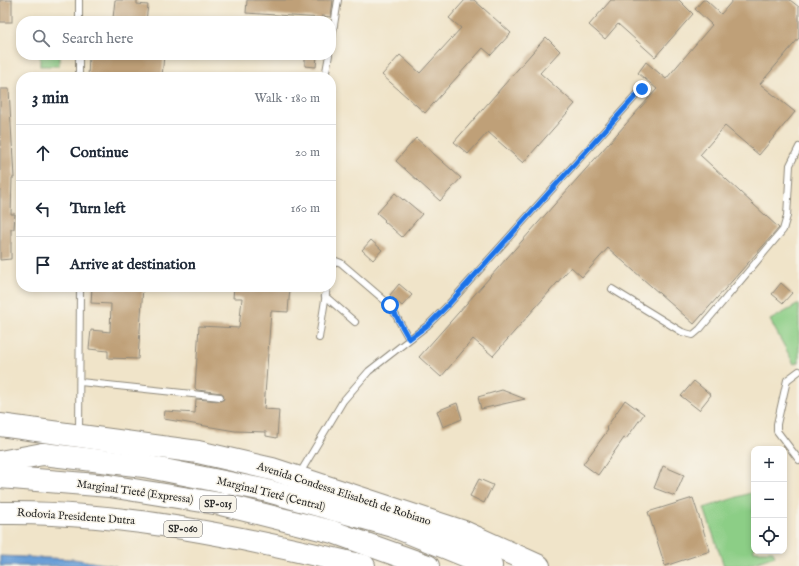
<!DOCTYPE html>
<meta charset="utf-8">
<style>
body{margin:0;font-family:"IM FELL English",serif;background:#f2f2f3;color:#1f2937}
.controls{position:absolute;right:12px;bottom:12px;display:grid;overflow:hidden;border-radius:8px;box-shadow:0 2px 6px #0003}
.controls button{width:36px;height:36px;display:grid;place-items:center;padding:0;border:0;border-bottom:1px solid #e0e1e3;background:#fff;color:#1f2937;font:20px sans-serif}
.stop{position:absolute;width:12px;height:12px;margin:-9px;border:3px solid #1a73e8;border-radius:50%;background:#fff}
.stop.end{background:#1a73e8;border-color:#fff;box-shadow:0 1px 4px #0008}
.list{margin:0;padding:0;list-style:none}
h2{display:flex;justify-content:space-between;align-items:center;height:52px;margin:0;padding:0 16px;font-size:17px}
h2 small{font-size:13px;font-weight:400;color:#747a83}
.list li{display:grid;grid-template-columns:26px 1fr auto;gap:12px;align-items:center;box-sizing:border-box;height:56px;padding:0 16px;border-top:1px solid #e0e1e3}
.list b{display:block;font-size:15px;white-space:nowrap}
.list em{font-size:13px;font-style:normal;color:#747a83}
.icon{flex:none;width:22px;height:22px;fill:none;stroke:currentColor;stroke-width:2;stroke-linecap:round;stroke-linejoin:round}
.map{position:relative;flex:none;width:799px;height:566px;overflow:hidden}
.search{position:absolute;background:#fff;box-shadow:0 2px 6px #0003;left:16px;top:16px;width:320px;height:44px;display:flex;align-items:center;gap:10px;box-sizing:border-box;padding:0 14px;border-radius:16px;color:#747a83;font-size:15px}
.panel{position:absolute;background:#fff;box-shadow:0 2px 6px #0003;left:16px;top:72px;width:320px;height:220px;border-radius:16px}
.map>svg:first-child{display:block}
.green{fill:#8cce86;stroke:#5c7c58}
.water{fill:#699ed6;stroke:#4a6480}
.building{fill:#bfa078}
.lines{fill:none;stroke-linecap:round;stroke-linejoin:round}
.service-casing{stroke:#8e887a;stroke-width:8}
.trunk-casing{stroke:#8e887a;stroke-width:24}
.motorway-casing{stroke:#8e887a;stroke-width:24}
.service{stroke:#fff;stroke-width:6}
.trunk{stroke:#fff;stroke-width:22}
.motorway{stroke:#fff;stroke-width:22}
.route{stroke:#1a73e8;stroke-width:5}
.labels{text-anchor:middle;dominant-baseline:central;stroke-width:3;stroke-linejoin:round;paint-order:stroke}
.shield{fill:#f7f3e8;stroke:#686764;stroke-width:1}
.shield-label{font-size:10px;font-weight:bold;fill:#2b2b2b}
.street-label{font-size:11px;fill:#2b2b2b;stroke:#f7f3e8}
</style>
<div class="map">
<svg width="799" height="566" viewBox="0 0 799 566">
<rect width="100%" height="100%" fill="#f7f3e8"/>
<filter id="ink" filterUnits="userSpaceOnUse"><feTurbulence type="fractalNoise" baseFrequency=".025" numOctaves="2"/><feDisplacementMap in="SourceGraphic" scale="8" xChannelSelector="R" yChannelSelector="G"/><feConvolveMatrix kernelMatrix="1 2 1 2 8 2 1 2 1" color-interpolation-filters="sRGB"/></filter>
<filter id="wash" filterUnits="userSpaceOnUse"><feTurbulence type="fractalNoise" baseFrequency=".012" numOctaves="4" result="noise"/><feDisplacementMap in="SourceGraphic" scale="16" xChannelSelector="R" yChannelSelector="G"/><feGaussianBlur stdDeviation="0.9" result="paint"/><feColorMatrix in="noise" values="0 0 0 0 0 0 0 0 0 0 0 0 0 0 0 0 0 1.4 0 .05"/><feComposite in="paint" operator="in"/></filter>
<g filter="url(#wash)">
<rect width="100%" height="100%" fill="#f0e4c9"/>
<g class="green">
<rect x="40" y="17" width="19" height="4"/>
<rect x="40" y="55" width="19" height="11"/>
<path d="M799 304V362L794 364 770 320Z"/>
<path d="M753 492 754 551H773L775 556 746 566H724L704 508Z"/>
</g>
<path class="water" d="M0 556 74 559 116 566H0Z"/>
<g id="blocks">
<g class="building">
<rect x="0" y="0" width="12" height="22"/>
<path d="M115 0H137V4L148 5 146 21 113 18Z"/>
<path d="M247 0H333L331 17 322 16V18L246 13Z"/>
<path d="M465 0H474L511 33 491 55 483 48 425 113 382 75 400 55 420 73 461 28 449 18Z"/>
<path d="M611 0H679L693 14 655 57 618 24 605 39 589 25Z"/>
<path d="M703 0H706L721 14 733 0H790L799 7V38L760 84 795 112 759 155 725 126 700 155 779 228 694 324 608 248 582 277 571 267 493 356 473 339 441 377 419 357 657 89 638 73 646 62 666 79 712 25 695 9Z"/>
<path d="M546 37 560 51 540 73 575 104 523 163 488 132 468 154 454 142Z"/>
<path d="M89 55H164L162 77H88Z"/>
<path d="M305 55H317L316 67 305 66Z"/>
<path d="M0 89H9L14 178H12L11 214H15L14 229H11V259L0 260Z"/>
<path d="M416 138 461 178 440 201 396 161Z"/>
<path d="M395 193 403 200 404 199 422 214 402 237 384 221 385 220 377 213Z"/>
<path d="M371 240 382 250 373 260 362 250Z"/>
<path d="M781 283 792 293 783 303 772 294Z"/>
<path d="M399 284 412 295 402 306 390 295Z"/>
<path d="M92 287H143L138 359 108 358V351L89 349 91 330 110 332 111 304 91 303Z"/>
<path d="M234 287H290L288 312 271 311 264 409 279 410 277 438 266 436V432L235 431 164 419 165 411 195 413 196 399 220 401 224 399 222 393 197 390 195 388 199 326 239 328 242 298H233Z"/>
<path d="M694 381 711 395 699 410 681 396Z"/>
<path d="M502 390 525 399 481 409 478 397Z"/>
<path d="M625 400 644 414 626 439 624 438 598 475 583 464 608 430 606 428Z"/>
<path d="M457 403 462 419 443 427 437 411Z"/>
<path d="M663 466 684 475 675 496 654 488Z"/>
<path d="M479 479 493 485 484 503 470 496Z"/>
<path d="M693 498 710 551 665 566 648 512Z"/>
</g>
</g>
</g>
<g filter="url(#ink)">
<use href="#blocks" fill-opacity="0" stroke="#8e887a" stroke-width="1"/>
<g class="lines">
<g class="service-casing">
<g id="service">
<path d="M79 0V21"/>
<path d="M331 44 338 0"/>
<path d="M79 55V77"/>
<path d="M325 77 329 55"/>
<path d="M331 266 336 261 341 263 390 305 409 339"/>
<path d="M612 289 682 332 693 335 700 329 783 230 787 216 790 165 799 147"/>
<path d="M325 296 355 322"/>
<path d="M319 338 327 287"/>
<path d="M799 371 787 380 777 424V431L799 460"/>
<path d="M80 382 220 397"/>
<path d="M79 433 80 287"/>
<path d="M300 473 343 401 369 371 428 325 448 305 642 89"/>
</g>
</g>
<g class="trunk-casing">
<g id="trunk">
<path d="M0 425 198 452 272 469 464 532 539 566"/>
<path d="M43 454 144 466 264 490 393 526 491 566"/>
</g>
</g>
<g class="motorway-casing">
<g id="motorway">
<path d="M0 462 43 454"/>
<path d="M0 477 109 486 221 504 333 532 428 566"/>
<path d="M0 513C123 511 245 538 364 566"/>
</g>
</g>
<use href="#service" class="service"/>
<use href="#trunk" class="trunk"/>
<use href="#motorway" class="motorway"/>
</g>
</g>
<g class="lines" filter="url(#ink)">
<path class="route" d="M390 305 409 339 428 325 448 305 642 89"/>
</g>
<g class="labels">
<g class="shield">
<rect x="200" y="496" width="36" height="16" rx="3"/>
<rect x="164" y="521" width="38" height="16" rx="3"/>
</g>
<g class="shield-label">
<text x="218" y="504">SP-015</text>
<text x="183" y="529">SP-060</text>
</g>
<g class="street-label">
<text transform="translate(135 492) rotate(8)">Marginal Tietê (Expressa)</text>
<text transform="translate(271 494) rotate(14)">Marginal Tietê (Central)</text>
<text transform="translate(344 494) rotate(18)">Avenida Condessa Elisabeth de Robiano</text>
<text transform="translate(76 517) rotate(4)">Rodovia Presidente Dutra</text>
</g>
</g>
</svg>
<div class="controls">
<button>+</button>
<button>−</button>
<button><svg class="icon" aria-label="locate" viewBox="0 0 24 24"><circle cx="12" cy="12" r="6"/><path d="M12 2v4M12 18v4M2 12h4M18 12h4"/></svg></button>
</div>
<div class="stop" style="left:390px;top:305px"></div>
<div class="stop end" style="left:642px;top:89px"></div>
<div class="search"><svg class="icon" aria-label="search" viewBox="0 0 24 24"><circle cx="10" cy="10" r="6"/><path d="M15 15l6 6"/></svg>Search here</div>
<section class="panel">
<h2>3 min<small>Walk · 180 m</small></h2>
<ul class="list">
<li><svg class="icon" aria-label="ahead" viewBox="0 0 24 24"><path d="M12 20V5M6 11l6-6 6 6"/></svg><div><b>Continue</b></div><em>20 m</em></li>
<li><svg class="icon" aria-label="left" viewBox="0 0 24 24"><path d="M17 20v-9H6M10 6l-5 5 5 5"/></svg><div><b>Turn left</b></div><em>160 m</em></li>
<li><svg class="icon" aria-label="arrive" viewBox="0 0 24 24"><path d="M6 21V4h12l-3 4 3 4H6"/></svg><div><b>Arrive at destination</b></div></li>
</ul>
</section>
</div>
